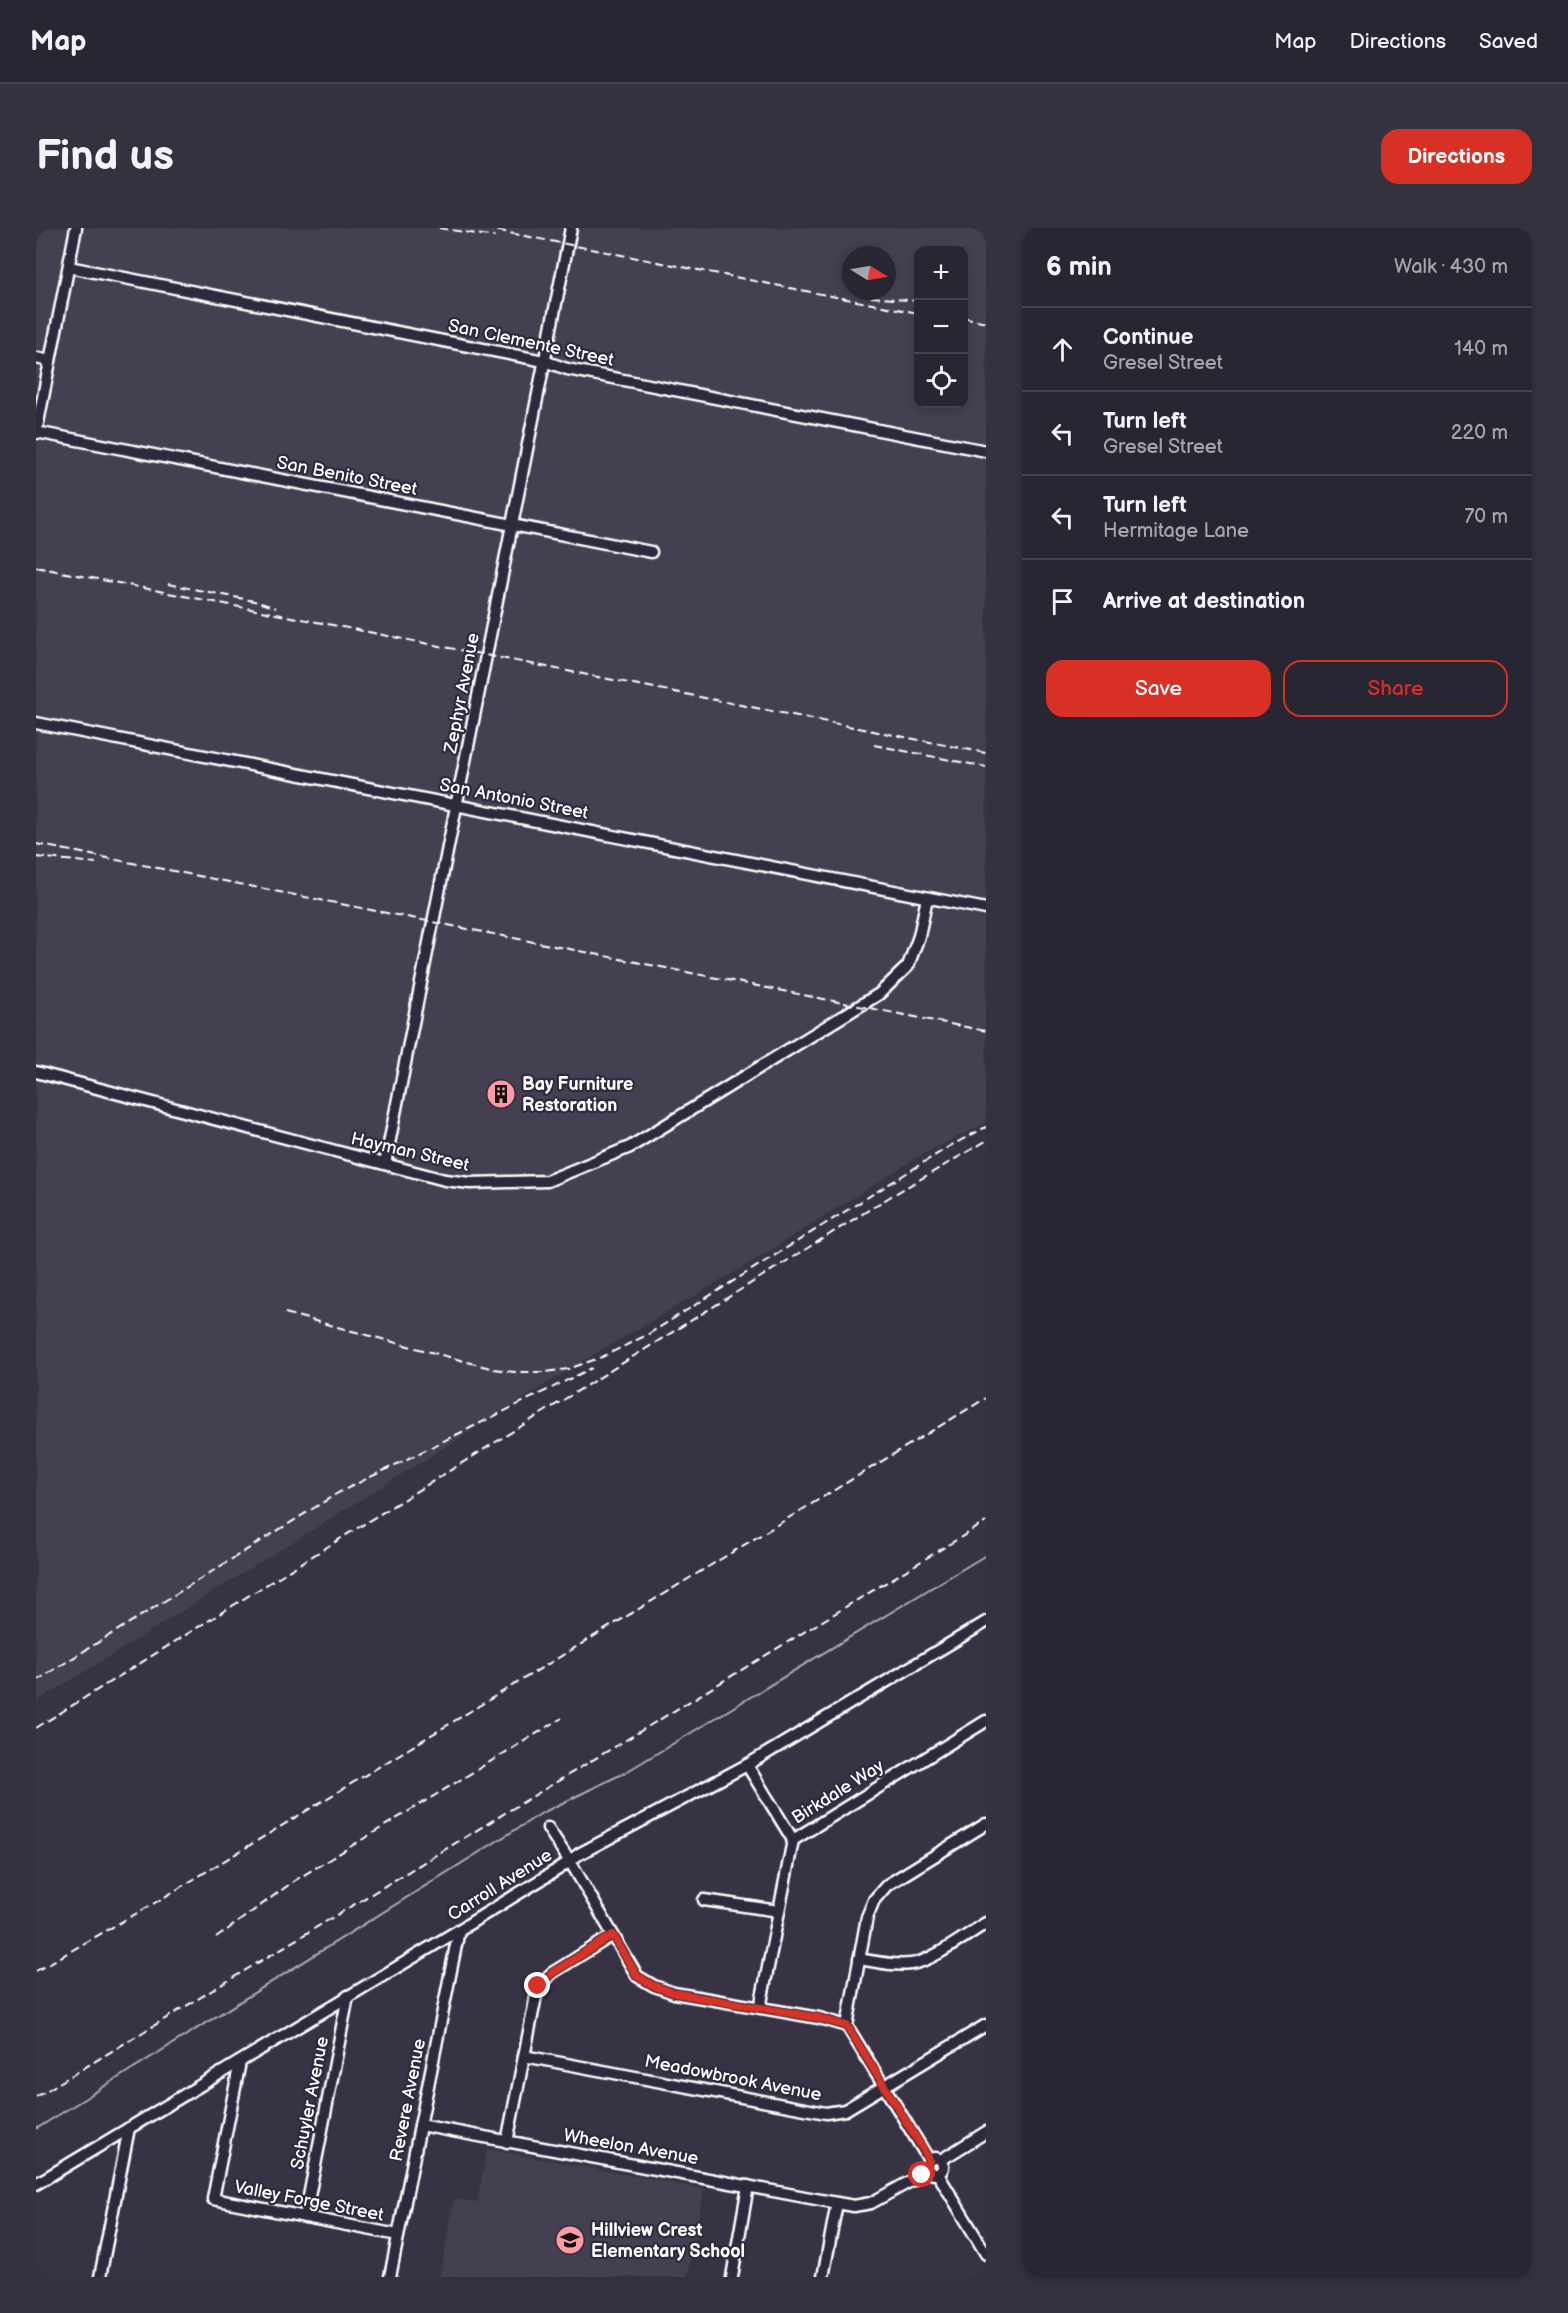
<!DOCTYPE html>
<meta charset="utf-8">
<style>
body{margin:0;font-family:"Balsamiq Sans",sans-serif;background:#353240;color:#f1f3f6}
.controls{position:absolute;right:18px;top:18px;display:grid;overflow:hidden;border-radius:12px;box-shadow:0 3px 9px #0003}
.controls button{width:54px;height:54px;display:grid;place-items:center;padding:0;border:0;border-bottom:2px solid #45434f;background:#292634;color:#f1f3f6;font:30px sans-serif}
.compass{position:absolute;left:806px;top:18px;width:54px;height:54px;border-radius:50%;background:#292634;box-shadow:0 3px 9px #0003;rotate:101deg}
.stop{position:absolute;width:18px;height:18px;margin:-14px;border:4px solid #d93025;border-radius:50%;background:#fff}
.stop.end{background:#d93025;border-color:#fff;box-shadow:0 2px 6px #0008}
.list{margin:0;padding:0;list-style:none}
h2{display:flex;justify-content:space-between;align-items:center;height:78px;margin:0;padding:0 24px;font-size:26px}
h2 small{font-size:20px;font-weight:400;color:#a5a5ac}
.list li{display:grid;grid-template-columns:39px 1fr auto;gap:18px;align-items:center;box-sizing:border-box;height:84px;padding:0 24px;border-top:2px solid #45434f}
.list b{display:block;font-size:22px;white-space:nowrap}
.list p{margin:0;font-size:20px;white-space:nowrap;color:#a5a5ac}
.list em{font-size:20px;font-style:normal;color:#a5a5ac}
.actions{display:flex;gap:12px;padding:18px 24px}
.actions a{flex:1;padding:14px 0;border:2px solid #d93025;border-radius:18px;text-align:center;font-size:21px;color:#d93025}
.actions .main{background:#d93025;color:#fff}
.icon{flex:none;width:33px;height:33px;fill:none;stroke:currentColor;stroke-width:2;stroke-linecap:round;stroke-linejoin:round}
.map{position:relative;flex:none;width:950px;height:2049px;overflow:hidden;border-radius:18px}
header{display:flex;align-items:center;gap:36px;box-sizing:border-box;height:84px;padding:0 30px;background:#292634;border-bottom:2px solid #45434f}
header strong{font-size:28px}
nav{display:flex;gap:33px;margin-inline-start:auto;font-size:21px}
.intro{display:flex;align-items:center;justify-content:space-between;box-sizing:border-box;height:144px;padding:0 36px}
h1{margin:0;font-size:42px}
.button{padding:15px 27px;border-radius:18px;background:#d93025;color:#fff;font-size:21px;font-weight:700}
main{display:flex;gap:36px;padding:0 36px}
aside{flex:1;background:#292634;border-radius:18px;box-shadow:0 3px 9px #0003}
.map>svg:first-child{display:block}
.built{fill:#444051;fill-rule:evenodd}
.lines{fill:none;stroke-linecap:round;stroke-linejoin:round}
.stream{stroke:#adabb2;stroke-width:2}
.minor-casing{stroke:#fff;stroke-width:15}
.minor{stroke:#2f2a3d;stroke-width:10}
.rail{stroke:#fff;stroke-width:2;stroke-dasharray:9 4.5;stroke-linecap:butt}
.route{stroke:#d93025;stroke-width:8}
.labels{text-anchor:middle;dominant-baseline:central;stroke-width:4.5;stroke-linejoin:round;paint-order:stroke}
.street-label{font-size:18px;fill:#fff;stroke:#2f2a3d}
.poi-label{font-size:18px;font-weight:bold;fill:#fff;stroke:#2f2a3d;text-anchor:start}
</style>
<header>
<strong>Map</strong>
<nav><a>Map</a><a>Directions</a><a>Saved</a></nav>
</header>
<div class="intro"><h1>Find us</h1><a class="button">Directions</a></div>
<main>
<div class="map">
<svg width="950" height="2049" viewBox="0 0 950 2049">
<rect width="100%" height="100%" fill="#373345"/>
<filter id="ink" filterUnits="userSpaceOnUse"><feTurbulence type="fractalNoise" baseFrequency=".0167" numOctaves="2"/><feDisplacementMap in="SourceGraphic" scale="12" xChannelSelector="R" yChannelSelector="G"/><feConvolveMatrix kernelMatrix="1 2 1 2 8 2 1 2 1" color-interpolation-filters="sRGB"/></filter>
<g filter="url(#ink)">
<g class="built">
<path d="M0 0H950V895L885 927 701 1043 552 1130 0 1474ZM882 22H927V176H882ZM815 27H851V63H815Z"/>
<path d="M451 1921 668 1961 651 2049H404L418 1971 441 1975Z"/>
</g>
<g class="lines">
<path class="stream" d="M0 1901 506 1585 590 1544 950 1327"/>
<g class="minor-casing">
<g id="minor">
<path d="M33 39 508 133 531 141 950 223"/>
<path d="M0 130 14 133"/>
<path d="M0 204 615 324"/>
<path d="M0 205 40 0"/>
<path d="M0 495 950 681"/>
<path d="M0 844 409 952 434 955 511 953 594 919 843 766 872 738 883 708 891 670"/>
<path d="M349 936 535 0"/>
<path d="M711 1537 757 1612"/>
<path d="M512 1600 538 1640 601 1748 618 1758 638 1765 783 1790 811 1798 893 1932"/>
<path d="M668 1672 743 1683"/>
<path d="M823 1731C840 1734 858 1738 875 1736 895 1734 932 1706 950 1695"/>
<path d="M724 1780 757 1612 950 1493"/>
<path d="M811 1798 831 1689 838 1672 851 1657 950 1596"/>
<path d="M488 1828 790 1885 809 1882 950 1797"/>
<path d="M204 1834 177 1971 362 2007"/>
<path d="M384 1897 801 1975"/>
<path d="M471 1914 502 1758 516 1745 577 1707"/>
<circle cx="899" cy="1938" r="8"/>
<path d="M905 1932 950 1904"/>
<path d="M902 1946 950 2026"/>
<path d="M0 1956 423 1702 524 1640 543 1626 711 1537 950 1394"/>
<path d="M269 1989 312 1768"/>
<path d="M64 2049 93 1900"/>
<path d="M354 2049 423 1702"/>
<path d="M696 2049 712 1958"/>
<path d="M787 2049 801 1975 818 1978 835 1975 893 1943"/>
</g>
</g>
<use href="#minor" class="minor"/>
<g class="rail">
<path d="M403 0 459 9"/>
<path d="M448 0 882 85"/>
<path d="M835 69 882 73"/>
<path d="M927 89 950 94"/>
<path d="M0 339 950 525"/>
<path d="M132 356 218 373 240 380"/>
<path d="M838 517 950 539"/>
<path d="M0 616 950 803"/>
<path d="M0 629 60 635"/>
<path d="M249 1085 458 1141 478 1144H510L532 1141 566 1129 611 1107 914 918 950 899"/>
<path d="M0 1453 302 1265 556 1140"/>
<path d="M0 1500 852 970 950 913"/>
<path d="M180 1710 258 1653 526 1490"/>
<path d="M0 1743 122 1673 950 1170"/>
<path d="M0 1869 950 1294"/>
</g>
</g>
</g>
<g class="lines" filter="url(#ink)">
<path class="route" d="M502 1758 516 1745 577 1707 601 1748 618 1758 638 1765 783 1790 811 1798 889 1924 893 1932 891 1937 893 1943 886 1947"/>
</g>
<defs>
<g id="building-disc" transform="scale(1.5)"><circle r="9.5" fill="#ff9aa2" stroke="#2f2a3d"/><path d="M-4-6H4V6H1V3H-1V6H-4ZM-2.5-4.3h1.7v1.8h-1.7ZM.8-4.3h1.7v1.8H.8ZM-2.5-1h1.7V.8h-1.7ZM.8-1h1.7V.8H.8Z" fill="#111"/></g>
<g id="school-disc" transform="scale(1.5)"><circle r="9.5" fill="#ff9aa2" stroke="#2f2a3d"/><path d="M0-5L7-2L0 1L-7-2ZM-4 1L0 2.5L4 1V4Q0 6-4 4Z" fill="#111"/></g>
</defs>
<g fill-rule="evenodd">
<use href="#building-disc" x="465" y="866"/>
<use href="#school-disc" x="534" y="2012"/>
</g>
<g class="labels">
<g class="street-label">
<text transform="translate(495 115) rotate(12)">San Clemente Street</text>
<text transform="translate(311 248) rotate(11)">San Benito Street</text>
<text transform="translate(426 465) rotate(-79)">Zephyr Avenue</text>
<text transform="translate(478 571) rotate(11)">San Antonio Street</text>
<text transform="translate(374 924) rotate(13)">Hayman Street</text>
<text transform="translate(802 1564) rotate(-32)">Birkdale Way</text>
<text transform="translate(464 1657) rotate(-32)">Carroll Avenue</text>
<text transform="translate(697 1850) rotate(11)">Meadowbrook Avenue</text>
<text transform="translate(372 1872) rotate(-79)">Revere Avenue</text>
<text transform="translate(274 1875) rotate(-79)">Schuyler Avenue</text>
<text transform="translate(595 1919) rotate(10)">Wheelon Avenue</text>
<text transform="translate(273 1973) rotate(11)">Valley Forge Street</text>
</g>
<g class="poi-label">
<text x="486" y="856">Bay Furniture<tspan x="486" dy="21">Restoration</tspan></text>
<text x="555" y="2002">Hillview Crest<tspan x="555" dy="21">Elementary School</tspan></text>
</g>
</g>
</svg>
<div class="controls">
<button>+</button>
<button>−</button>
<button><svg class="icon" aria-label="locate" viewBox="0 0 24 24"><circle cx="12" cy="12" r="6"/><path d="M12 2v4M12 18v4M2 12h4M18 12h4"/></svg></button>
</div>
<svg class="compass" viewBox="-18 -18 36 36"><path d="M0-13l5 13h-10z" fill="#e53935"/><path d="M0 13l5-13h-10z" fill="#a5a5ac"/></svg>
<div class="stop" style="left:886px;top:1947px"></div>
<div class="stop end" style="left:502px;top:1758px"></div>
</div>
<aside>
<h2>6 min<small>Walk · 430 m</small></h2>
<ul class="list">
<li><svg class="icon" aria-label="ahead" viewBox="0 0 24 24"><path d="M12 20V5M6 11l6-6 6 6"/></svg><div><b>Continue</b><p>Gresel Street</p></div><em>140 m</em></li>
<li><svg class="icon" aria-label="left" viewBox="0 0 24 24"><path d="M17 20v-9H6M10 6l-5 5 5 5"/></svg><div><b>Turn left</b><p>Gresel Street</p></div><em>220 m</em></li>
<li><svg class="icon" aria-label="left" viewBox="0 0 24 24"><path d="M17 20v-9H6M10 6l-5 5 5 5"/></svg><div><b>Turn left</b><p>Hermitage Lane</p></div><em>70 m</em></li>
<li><svg class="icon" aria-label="arrive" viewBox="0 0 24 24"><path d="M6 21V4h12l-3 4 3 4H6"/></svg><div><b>Arrive at destination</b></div></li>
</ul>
<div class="actions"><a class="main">Save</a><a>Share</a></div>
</aside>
</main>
